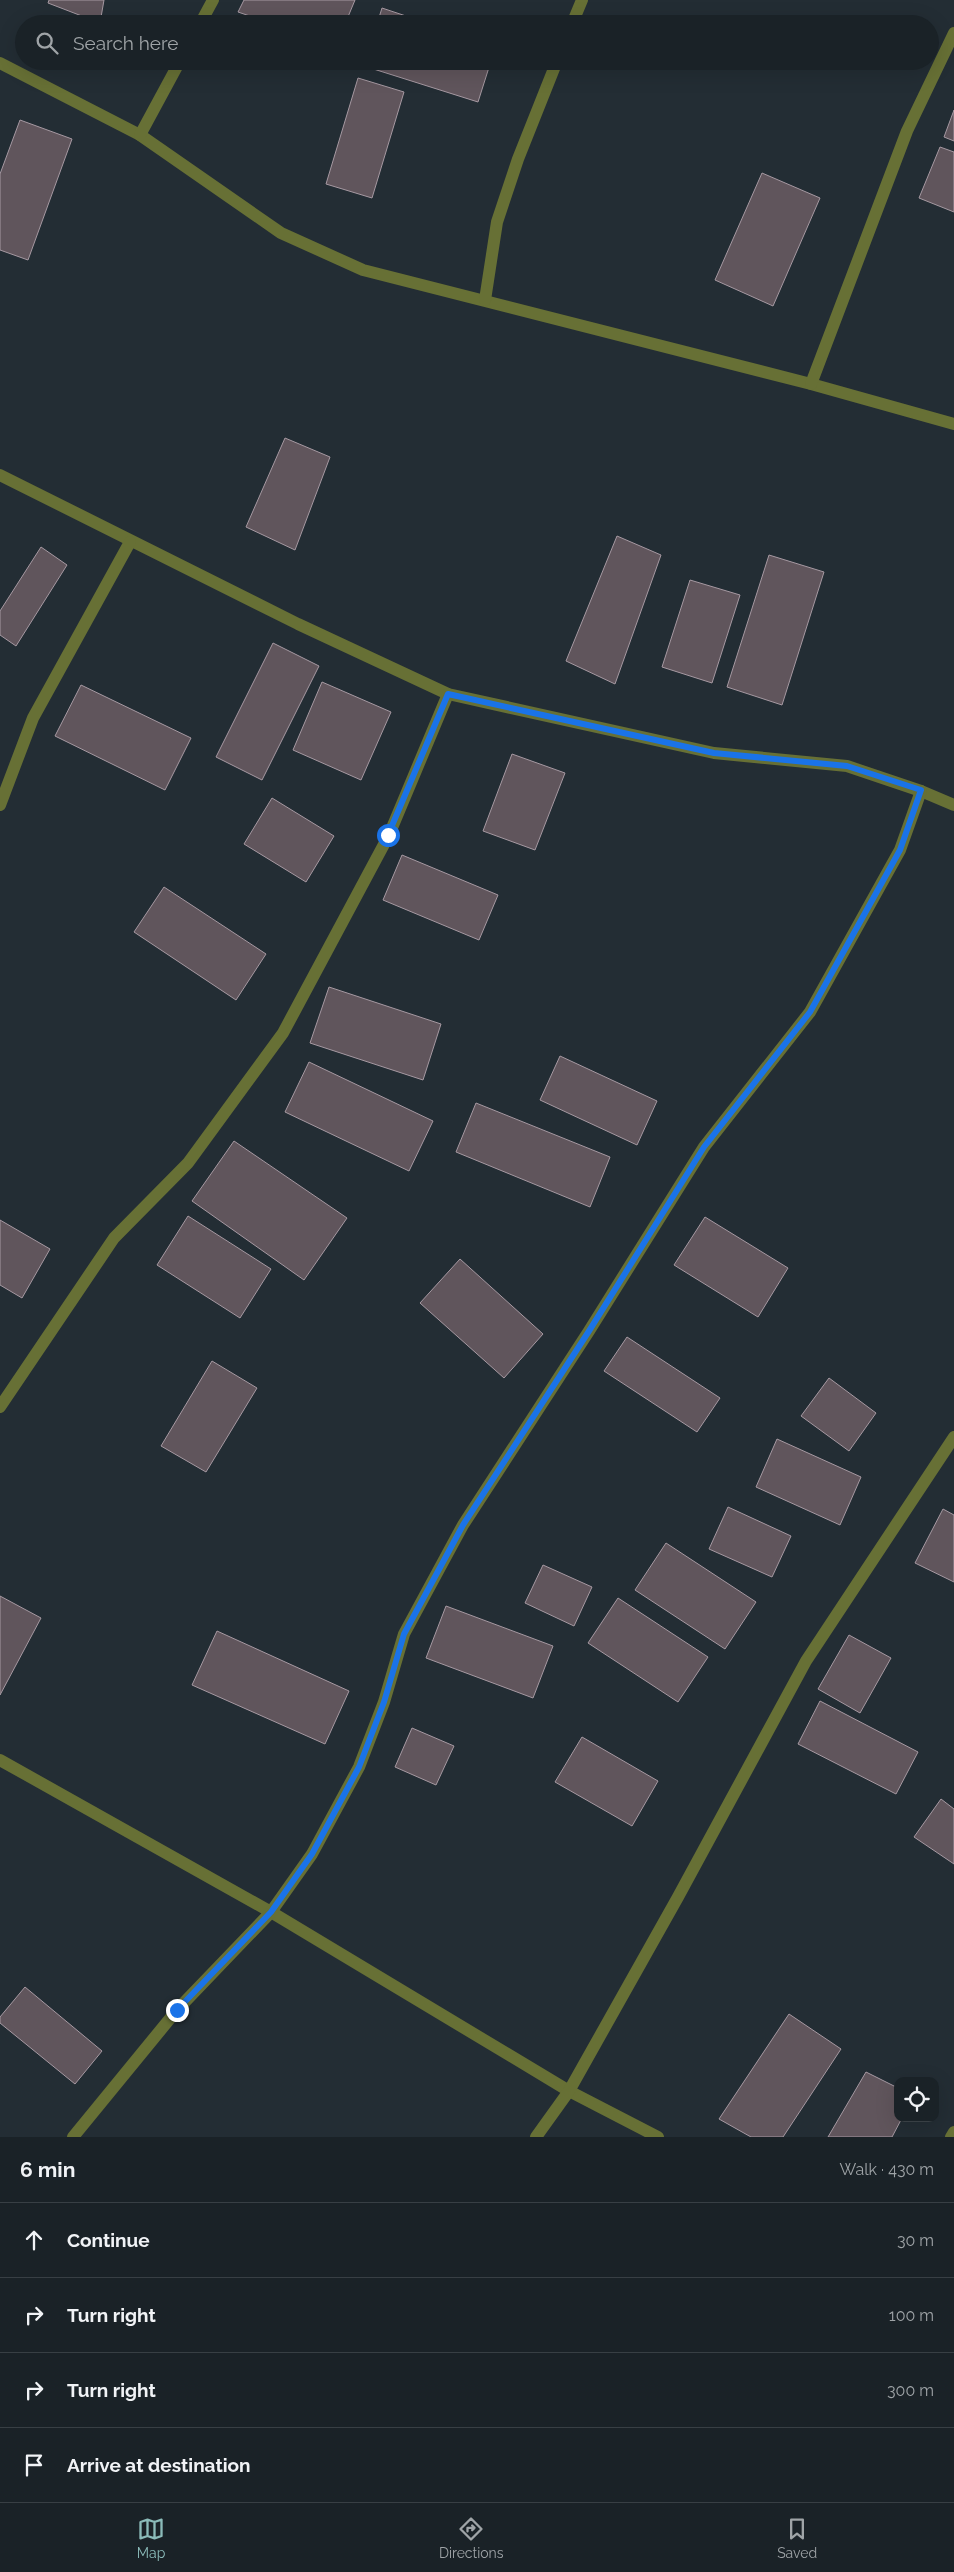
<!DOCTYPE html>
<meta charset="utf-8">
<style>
body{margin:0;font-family:Raleway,sans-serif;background:#232a2f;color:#f1f3f6}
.controls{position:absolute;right:15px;bottom:15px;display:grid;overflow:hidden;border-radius:10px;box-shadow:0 5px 20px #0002}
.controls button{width:45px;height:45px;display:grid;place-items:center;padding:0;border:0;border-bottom:1px solid #383f44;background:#1a2227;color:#f1f3f6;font:25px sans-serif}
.stop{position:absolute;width:15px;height:15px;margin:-11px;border:4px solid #1a73e8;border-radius:50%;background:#fff}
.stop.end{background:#1a73e8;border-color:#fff;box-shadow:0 1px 5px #0008}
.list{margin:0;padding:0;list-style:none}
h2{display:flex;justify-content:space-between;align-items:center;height:65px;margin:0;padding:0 20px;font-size:21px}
h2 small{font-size:16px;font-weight:400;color:#9fa4a7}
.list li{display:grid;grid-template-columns:32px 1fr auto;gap:15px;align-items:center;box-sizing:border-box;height:75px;padding:0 20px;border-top:1px solid #383f44}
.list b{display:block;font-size:19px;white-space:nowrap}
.list em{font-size:16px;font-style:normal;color:#9fa4a7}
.icon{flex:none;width:28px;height:28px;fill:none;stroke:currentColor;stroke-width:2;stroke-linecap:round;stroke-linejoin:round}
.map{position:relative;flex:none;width:954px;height:2137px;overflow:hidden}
.search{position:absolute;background:#1a2227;box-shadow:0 5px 20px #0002;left:15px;right:15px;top:15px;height:55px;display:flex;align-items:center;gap:12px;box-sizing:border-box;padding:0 18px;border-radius:28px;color:#9fa4a7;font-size:19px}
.sheet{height:365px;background:#1a2227}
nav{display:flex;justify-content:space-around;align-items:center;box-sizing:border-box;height:70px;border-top:1px solid #383f44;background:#1a2227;font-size:14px;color:#9fa4a7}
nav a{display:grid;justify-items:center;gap:2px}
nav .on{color:#8bbbb9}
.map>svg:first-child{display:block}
.building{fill:#60555c;stroke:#a699a2}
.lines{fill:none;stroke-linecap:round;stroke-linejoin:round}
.minor{stroke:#677035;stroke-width:12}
.route{stroke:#1a73e8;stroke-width:6}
</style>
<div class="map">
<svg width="954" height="2137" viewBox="0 0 954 2137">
<rect width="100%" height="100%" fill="#232d34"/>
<g class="building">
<path d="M49 0H104L100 23 48 3Z"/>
<path d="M244 0H355L345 24H273L238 12Z"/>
<path d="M382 8 430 24H377Z"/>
<path d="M365 61H491L478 102 364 66Z"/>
<path d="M358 78 404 92 372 198 326 184Z"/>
<path d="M954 110V141L944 137Z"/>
<path d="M20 120 72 139 28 260 0 250V174Z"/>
<path d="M940 147 954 152V212L919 198Z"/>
<path d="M762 173 820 198 773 306 715 280Z"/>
<path d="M285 438 330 457 295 550 246 527Z"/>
<path d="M617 536 661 555 615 684 566 661Z"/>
<path d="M41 547 67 565 16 646 0 635V611Z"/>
<path d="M769 555 824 572 782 705 727 687Z"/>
<path d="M690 580 740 595 712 683 662 667Z"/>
<path d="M273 643 319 666 262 780 216 757Z"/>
<path d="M322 682 391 712 361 780 293 750Z"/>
<path d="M81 685 191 738 165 790 55 736Z"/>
<path d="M512 754 565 773 535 850 483 831Z"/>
<path d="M272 798 334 836 306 882 244 844Z"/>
<path d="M402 855 498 895 479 940 383 900Z"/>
<path d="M164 887 266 954 236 1000 134 932Z"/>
<path d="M329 987 441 1024 423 1080 310 1043Z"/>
<path d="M560 1056 657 1101 637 1145 540 1100Z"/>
<path d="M309 1062 433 1121 409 1171 285 1112Z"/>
<path d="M476 1103 610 1157 590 1207 456 1152Z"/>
<path d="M234 1141 347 1218 304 1280 192 1201Z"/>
<path d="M188 1216 271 1269 240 1318 157 1265Z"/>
<path d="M705 1217 788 1268 758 1317 674 1265Z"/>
<path d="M0 1220 50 1249 22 1298 0 1285Z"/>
<path d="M460 1259 543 1334 504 1378 420 1303Z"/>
<path d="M627 1337 720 1398 697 1432 604 1371Z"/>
<path d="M212 1361 257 1388 206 1472 161 1446Z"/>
<path d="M829 1378 876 1413 849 1451 801 1416Z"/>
<path d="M777 1439 861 1477 840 1525 756 1487Z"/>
<path d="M728 1507 791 1536 772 1577 709 1549Z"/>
<path d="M943 1509 954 1515V1582L915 1563Z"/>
<path d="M666 1543 756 1602 725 1649 635 1590Z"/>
<path d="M543 1565 592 1587 574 1626 525 1603Z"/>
<path d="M0 1596 41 1618 0 1695Z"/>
<path d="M618 1598 708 1657 678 1702 588 1643Z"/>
<path d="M446 1606 553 1646 533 1698 426 1658Z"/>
<path d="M217 1631 349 1691 325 1744 192 1685Z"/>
<path d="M849 1635 891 1658 860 1713 818 1689Z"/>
<path d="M820 1701 918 1752 896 1794 798 1744Z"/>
<path d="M412 1728 454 1746 436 1785 395 1767Z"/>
<path d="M582 1737 658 1781 632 1826 555 1782Z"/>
<path d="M941 1799 954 1809V1864L914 1837Z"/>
<path d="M25 1987 102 2051 75 2084 0 2023V2017Z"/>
<path d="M789 2014 841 2049 783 2137H751L719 2119Z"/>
<path d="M866 2072 898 2088V2118H902L892 2137H828Z"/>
</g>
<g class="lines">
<g class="minor">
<path d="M200 24 213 0"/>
<path d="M572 24 582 0"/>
<path d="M0 63 140 135 281 233 363 270 811 384 954 424"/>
<path d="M140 135 180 61"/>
<path d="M485 300 497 222 518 159 557 61"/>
<path d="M811 384 907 131 954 33"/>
<path d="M0 475 298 624 448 694 714 753 847 766 921 791 954 805"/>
<path d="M0 805 33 718 130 542"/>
<path d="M0 1407 114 1238 188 1163 283 1033 389 835 448 694"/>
<path d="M0 1760 271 1912 569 2091 658 2137"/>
<path d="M73 2137 177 2010 271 1912 312 1854 359 1767 384 1702 404 1634 463 1525 589 1331 704 1147 810 1012 900 850 921 791"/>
<path d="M536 2137 569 2091 678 1897 806 1661 954 1437"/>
<path d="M951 2137 954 2132"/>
</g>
</g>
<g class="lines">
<path class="route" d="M177 2010 271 1912 312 1854 359 1767 384 1702 404 1634 463 1525 589 1331 704 1147 810 1012 900 850 921 790 847 766 714 753 448 694 388 835"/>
</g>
</svg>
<div class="controls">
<button><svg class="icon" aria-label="locate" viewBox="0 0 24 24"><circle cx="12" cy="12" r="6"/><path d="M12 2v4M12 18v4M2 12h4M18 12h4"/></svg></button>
</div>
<div class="stop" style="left:388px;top:835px"></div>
<div class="stop end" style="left:177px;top:2010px"></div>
<div class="search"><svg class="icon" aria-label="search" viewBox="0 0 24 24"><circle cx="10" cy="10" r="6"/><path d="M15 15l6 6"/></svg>Search here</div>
</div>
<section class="sheet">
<h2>6 min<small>Walk · 430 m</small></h2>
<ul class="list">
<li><svg class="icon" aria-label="ahead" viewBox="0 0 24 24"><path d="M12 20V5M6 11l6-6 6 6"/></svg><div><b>Continue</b></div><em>30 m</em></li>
<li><svg class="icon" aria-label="right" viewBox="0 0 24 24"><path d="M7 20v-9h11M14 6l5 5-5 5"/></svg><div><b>Turn right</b></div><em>100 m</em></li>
<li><svg class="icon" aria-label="right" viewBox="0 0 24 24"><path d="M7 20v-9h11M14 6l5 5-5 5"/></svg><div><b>Turn right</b></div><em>300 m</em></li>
<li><svg class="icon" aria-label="arrive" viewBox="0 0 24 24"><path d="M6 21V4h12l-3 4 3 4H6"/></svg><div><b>Arrive at destination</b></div></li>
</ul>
</section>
<nav>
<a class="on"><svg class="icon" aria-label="map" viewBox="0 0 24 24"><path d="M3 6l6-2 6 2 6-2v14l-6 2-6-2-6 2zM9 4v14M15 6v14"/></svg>Map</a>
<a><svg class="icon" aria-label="directions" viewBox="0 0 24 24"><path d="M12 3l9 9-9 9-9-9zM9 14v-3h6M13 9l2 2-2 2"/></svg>Directions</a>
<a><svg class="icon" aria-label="saved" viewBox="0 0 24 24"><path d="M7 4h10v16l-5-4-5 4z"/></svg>Saved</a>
</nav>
